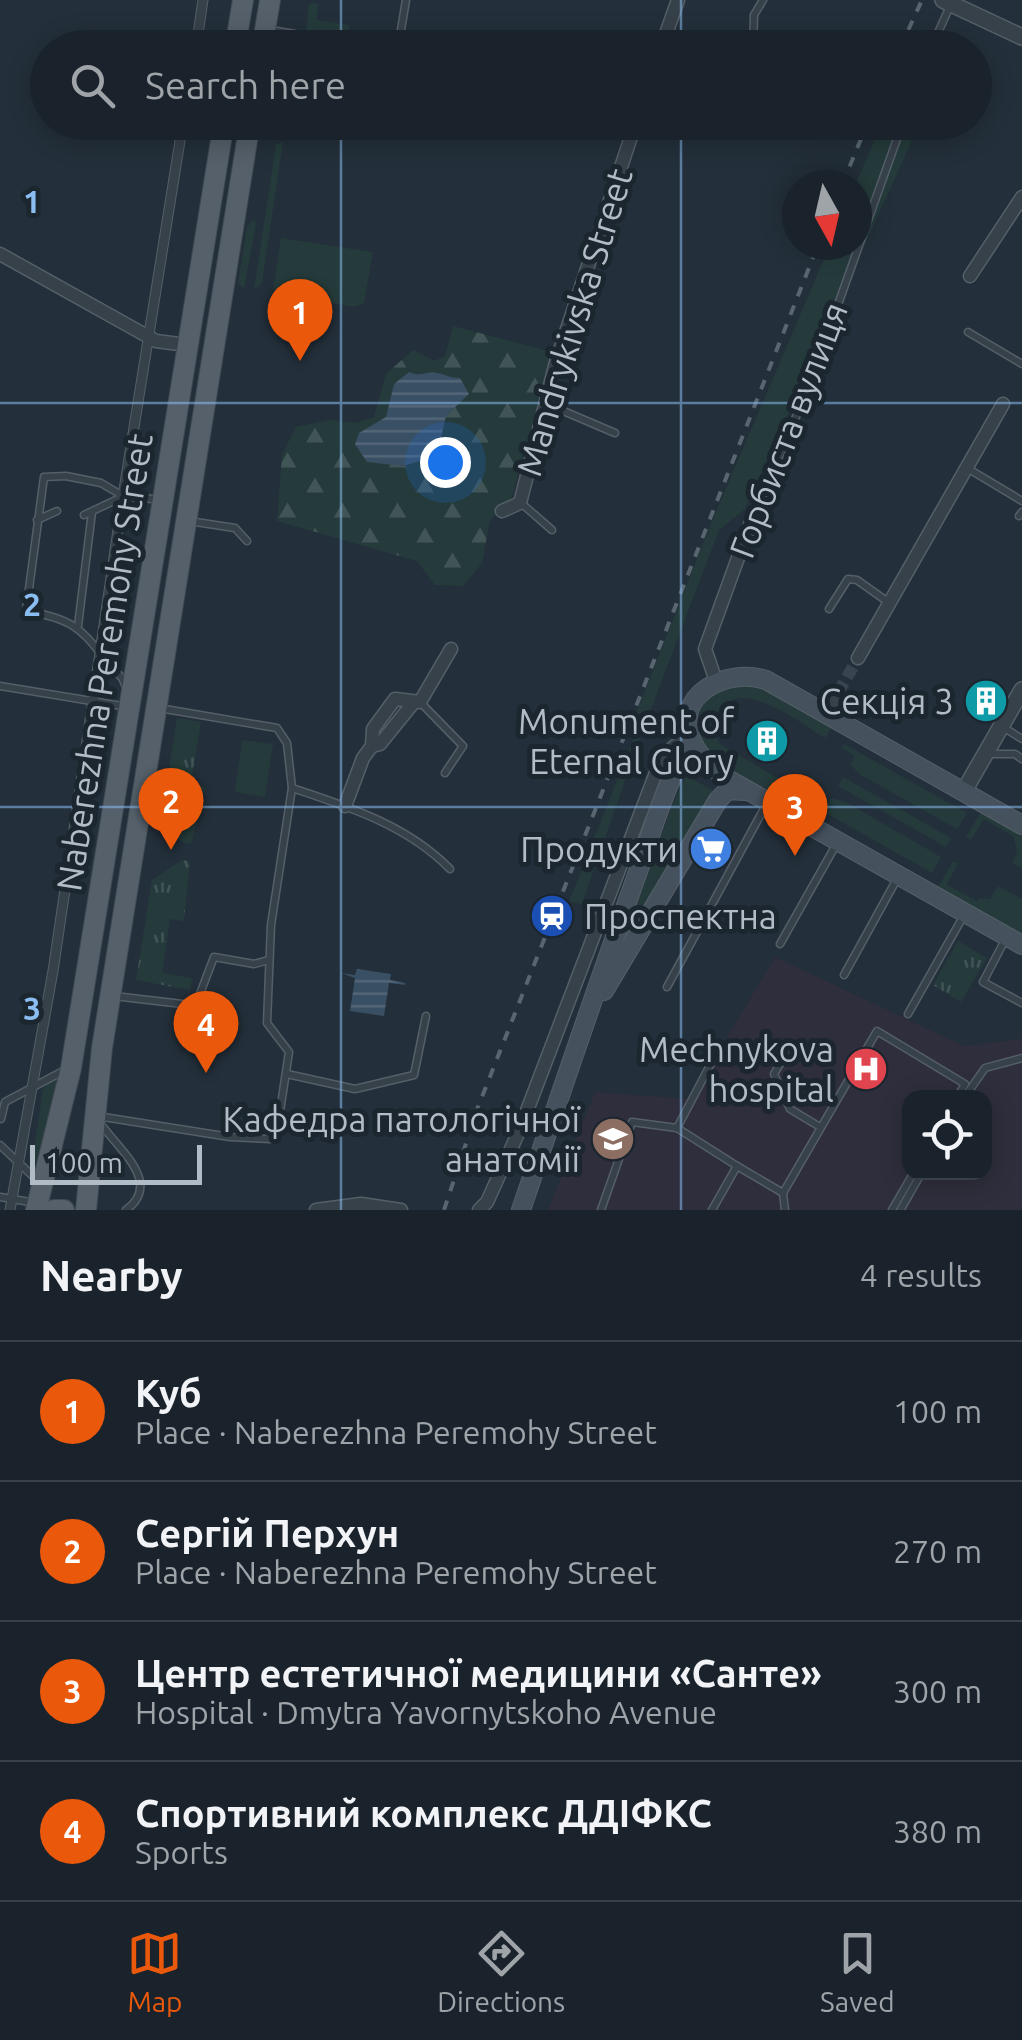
<!DOCTYPE html>
<meta charset="utf-8">
<style>
body{margin:0;font-family:Ubuntu,sans-serif;background:#232b34;color:#f1f3f6}
.controls{position:absolute;right:30px;bottom:30px;display:grid;overflow:hidden;border-radius:20px;box-shadow:0 5px 25px #0003}
.controls button{width:90px;height:90px;display:grid;place-items:center;padding:0;border:0;border-bottom:2px solid #384048;background:#1a232c;color:#f1f3f6;font:50px sans-serif}
.compass{position:absolute;left:782px;top:170px;width:90px;height:90px;border-radius:50%;background:#1a232c;box-shadow:0 5px 25px #0003;rotate:172deg}
.scale{position:absolute;left:30px;bottom:25px;width:172px;box-sizing:border-box;padding-left:10px;border:5px solid #b2bcc6;border-top:0;font-size:28px;line-height:35px;white-space:nowrap;color:#b2bcc6;-webkit-text-stroke:8px #1c262f;paint-order:stroke}
.you{position:absolute;left:445px;top:462px;width:35px;height:35px;margin:-25px;border:8px solid #fff;border-radius:50%;background:#1a73e8;box-shadow:0 0 0 15px #1a73e833}
.badge{display:grid;place-items:center;width:65px;height:65px;border-radius:50%;background:#ea580c;color:#fff;font-size:32px;font-weight:700}
.pin{position:absolute;translate:-50% -82px;filter:drop-shadow(0 2px 5px #0008)}
.pin::after{content:'';position:absolute;top:52px;width:35px;height:30px;background:inherit;clip-path:polygon(0 0,100% 0,50% 100%)}
.list{margin:0;padding:0;list-style:none}
h2{display:flex;justify-content:space-between;align-items:center;height:130px;margin:0;padding:0 40px;font-size:42px}
h2 small{font-size:32px;font-weight:400;color:#9fa4a9}
.list li{display:grid;grid-template-columns:65px 1fr auto;gap:30px;align-items:center;box-sizing:border-box;height:140px;padding:0 40px;border-top:2px solid #384048}
.list b{display:block;font-size:38px;white-space:nowrap}
.list p{margin:0;font-size:32px;white-space:nowrap;color:#9fa4a9}
.list em{font-size:32px;font-style:normal;color:#9fa4a9}
.icon{flex:none;width:55px;height:55px;fill:none;stroke:currentColor;stroke-width:2;stroke-linecap:round;stroke-linejoin:round}
.map{position:relative;flex:none;width:1022px;height:1210px;overflow:hidden}
.search{position:absolute;background:#1a232c;box-shadow:0 5px 25px #0003;left:30px;right:30px;top:30px;height:110px;display:flex;align-items:center;gap:25px;box-sizing:border-box;padding:0 35px;border-radius:55px;color:#9fa4a9;font-size:38px}
.sheet{height:690px;background:#1a232c}
nav{display:flex;justify-content:space-around;align-items:center;box-sizing:border-box;height:140px;border-top:2px solid #384048;background:#1a232c;font-size:28px;color:#9fa4a9}
nav a{display:grid;justify-items:center;gap:5px}
nav .on{color:#ea580c}
.map>svg:first-child{display:block}
.medical{fill:#2f2e3c;fill-rule:evenodd}
.green{fill:#253b3b}
.forest{fill:url(#forest-firs);fill-rule:evenodd}
.park{fill:url(#park-tufts)}
.water{fill:url(#water-rules)}
.lines{fill:none;stroke-linecap:round;stroke-linejoin:round}
.minor-tunnel{stroke:#38444f;stroke-width:12;stroke-dasharray:12 6;stroke-linecap:butt}
.service-casing{stroke:#555f68;stroke-width:9}
.pedestrian-casing{stroke:#555f68;stroke-width:11}
.minor-casing{stroke:#555f68;stroke-width:15}
.tertiary-casing{stroke:#555f68;stroke-width:18}
.secondary-casing{stroke:#555f68;stroke-width:20}
.primary-casing{stroke:#404a53;stroke-width:22}
.service{stroke:#37414a;stroke-width:6}
.pedestrian{stroke:#37414a;stroke-width:9}
.minor{stroke:#37414a;stroke-width:12}
.tertiary{stroke:#37414a;stroke-width:15}
.secondary{stroke:#45515d;stroke-width:18}
.primary{stroke:#55606a;stroke-width:20}
.rail{stroke:#596671;stroke-width:4;stroke-dasharray:10 10;stroke-linecap:butt}
.grid{fill:none;stroke:#8abef3;stroke-width:2.5;stroke-opacity:0.55}
.labels{text-anchor:middle;dominant-baseline:central;stroke-width:10;stroke-linejoin:round;paint-order:stroke}
.street-label{font-size:35px;fill:#b2bcc6;stroke:#1c262f}
.poi-label{font-size:35px;fill:#b2bcc6;stroke:#1c262f;text-anchor:end}
.grid-label{font-size:32px;text-anchor:middle;font-weight:bold;fill:#8abef3;stroke:#1c262f;stroke-width:10;stroke-linejoin:round;paint-order:stroke}
</style>
<div class="map">
<svg width="1022" height="1210" viewBox="0 0 1022 1210">
<defs>
<pattern id="forest-firs" width="22" height="20" patternUnits="userSpaceOnUse" patternTransform="scale(2.5)"><rect width="22" height="20" fill="#253b3b"/><path d="M5 1l3.5 6h-7zM16 11l3.5 6h-7z" fill="#425556"/></pattern>
<pattern id="park-tufts" width="24" height="20" patternUnits="userSpaceOnUse" patternTransform="scale(2.5)"><rect width="24" height="20" fill="#253b3b"/><path d="M3 7l-1-3M5 7V3M7 7l1-3M15 17l-1-3M17 17v-4M19 17l1-3" fill="none" stroke="#425556"/></pattern>
<pattern id="water-rules" width="6" height="5" patternUnits="userSpaceOnUse" patternTransform="scale(2.5)"><rect width="6" height="5" fill="#394f63"/><path d="M0 2.5h6" fill="none" stroke="#536678"/></pattern>
</defs>
<rect width="100%" height="100%" fill="#232f3a"/>
<path class="medical" d="M775 957 964 1046 1022 1039V1210H548L595 1092 690 1099ZM910 1098H984V1172H910Z"/>
<g class="green">
<path d="M314 3 318 4 317 20 349 25V31L355 34 347 37 306 30 309 4Z"/>
<path d="M882 123H920L745 509 719 530 640 738 582 904 569 902 634 737 628 734 712 521 830 245H857L855 185Z"/>
<path d="M283 142 262 283 254 290 276 144Z"/>
<path d="M255 219 256 225 244 289 238 283 247 226Z"/>
<path d="M281 238 373 252 364 303 355 307 276 294 273 289Z"/>
<path d="M748 684 769 691 832 727 825 738C800 723 739 674 718 713 712 724 714 734 720 744L798 790 790 802C760 785 681 754 701 709 709 691 731 685 748 684Z"/>
<path d="M242 740 273 744 265 797 235 792Z"/>
<path d="M844 744 967 813 957 829 861 775 850 765 855 756 842 748Z"/>
<path d="M686 776 713 790 617 964 672 805Z"/>
<path d="M843 777 951 838 946 847 838 786Z"/>
<path d="M831 798 846 802 941 857 932 873 810 804 813 799 826 807Z"/>
<path d="M982 810 1022 834V868L1012 863 1017 853 1014 837 984 819 971 840 966 837Z"/>
<path d="M953 861 958 863 947 885 977 901 980 898 990 899 998 886 1022 899V937L937 889Z"/>
<path d="M56 1078 57 1092 36 1161 32 1163 44 1083Z"/>
</g>
<path class="forest" d="M453 326 552 352 511 500 490 520 482 563 463 586 435 585 417 561 277 521 282 455 296 427 330 420 356 423 374 417 386 374 413 350 434 361 445 356ZM409 372 415 375 438 372 469 394 446 416 437 456 402 466 364 454 356 444 386 417 394 384Z"/>
<g class="park">
<path d="M177 718 201 722 191 784 205 787 191 844 183 843 161 821Z"/>
<path d="M182 860 190 861 184 921 170 919 162 973 192 978 190 990 136 980 152 880Z"/>
<path d="M958 941 987 958 961 1002 933 985Z"/>
</g>
<g class="water">
<path d="M409 372C421 378 428 370 438 373 447 375 450 378 460 378L469 394 446 416 437 456 403 466 367 462 355 444 359 433 386 417 394 384Z"/>
<path d="M357 969 391 974 390 980 405 983V985L389 983 384 1016 350 1011 355 978 341 973 355 975Z"/>
</g>
<g class="lines">
<path class="minor-tunnel" d="M838 693 858 658"/>
<g class="service-casing">
<g id="service">
<path d="M271 30 377 48"/>
<path d="M398 48 406 0"/>
<path d="M753 48 754 15 763 0"/>
<path d="M931 48 951 4"/>
<path d="M400 126V122"/>
<path d="M968 332 1022 364"/>
<path d="M547 404 615 433"/>
<path d="M967 468 1022 501"/>
<path d="M521 503 552 530"/>
<path d="M84 515 122 497"/>
<path d="M1019 516 1022 512"/>
<path d="M37 520 57 511"/>
<path d="M189 521 235 528 247 541"/>
<path d="M752 521 809 386 903 122"/>
<path d="M829 609 848 579 857 580 888 602"/>
<path d="M78 626 92 512"/>
<path d="M0 686 128 707"/>
<path d="M127 689 122 678C83 637 87 621 26 611L44 477 66 476 101 483 123 496 162 500"/>
<path d="M420 702 463 746 445 773"/>
<path d="M159 708 277 728 287 743 292 788C349 807 407 825 450 869"/>
<path d="M1003 727 1022 739"/>
<path d="M990 754H1015L1022 759"/>
<path d="M1006 938 983 982 1022 1003"/>
<path d="M780 944 837 843"/>
<path d="M844 975 898 877"/>
<path d="M667 987 767 803"/>
<path d="M114 996 191 1005 198 999 214 957 254 964 269 960"/>
<path d="M908 1014 964 915"/>
<path d="M792 1044 774 1074 790 1109 820 1127"/>
<path d="M287 1074 355 1089 414 1075 426 1016"/>
<path d="M964 1098 985 1068 1022 1058"/>
<path d="M97 1116 230 1137 271 1139 277 1131 289 1052 267 1023 271 925 292 788"/>
<path d="M1 1119 5 1102 65 1070"/>
<path d="M101 1124C119 1150 163 1183 126 1210"/>
<path d="M677 1128 717 1052"/>
<path d="M0 1145 39 1182"/>
<path d="M783 1193 785 1210"/>
<path d="M0 1197 36 1203"/>
<path d="M901 1209 922 1172"/>
<path d="M601 1210 632 1122 677 1128 737 1166"/>
<path d="M712 1210 737 1166 783 1193 877 1031 965 1084 957 1098"/>
<path d="M892 1210 914 1172"/>
</g>
</g>
<g class="pedestrian-casing">
<g id="pedestrian">
<path d="M196 48 203 0"/>
<path d="M10 1210 53 971 123 496 183 122"/>
</g>
</g>
<g class="minor-casing">
<g id="minor">
<path d="M661 48 678 0"/>
<path d="M0 254 156 341 187 345"/>
<path d="M970 276 1022 197"/>
<path d="M502 511 520 503 556 362 636 122"/>
<path d="M858 658 1003 404"/>
<path d="M716 681 705 649 751 522"/>
<path d="M828 713 838 693"/>
<path d="M372 746 380 744 414 702"/>
<path d="M345 806 363 758 372 746 373 729 395 699 420 702 451 649"/>
<path d="M316 1210 361 1204 401 1210"/>
<path d="M479 1210 487 1202 520 1129 662 757 676 745 691 740"/>
</g>
</g>
<g class="tertiary-casing">
<g id="tertiary">
<path d="M943 0 1022 37"/>
<path d="M964 791 1022 690"/>
</g>
</g>
<g class="secondary-casing">
<g id="secondary">
<path d="M1022 825 766 680C727 667 670 695 693 743 701 760 716 770 731 781L1022 945"/>
<path d="M604 991 718 800 728 790 745 791"/>
<path d="M521 1210C558 1101 595 992 634 883 651 837 664 782 692 742"/>
</g>
</g>
<g class="primary-casing">
<g id="primary">
<path d="M235 48 243 0"/>
<path d="M262 48 270 0"/>
<path d="M36 1210 71 1068 224 122"/>
<path d="M54 1210H64"/>
<path d="M86 1210 102 1048 250 122"/>
</g>
</g>
<use href="#service" class="service"/>
<use href="#pedestrian" class="pedestrian"/>
<use href="#minor" class="minor"/>
<use href="#tertiary" class="tertiary"/>
<use href="#secondary" class="secondary"/>
<use href="#primary" class="primary"/>
<g class="rail">
<path d="M900 48 922 0"/>
<path d="M842 185 868 122"/>
<path d="M444 1210 478 1107 818 245"/>
</g>
</g>
<path class="grid" d="M341 0V48M681 0V48M341 122V1210M681 122V1210M0 403H1022M0 807H1022"/>
<defs>
<g id="building-disc" transform="scale(2.25)"><circle r="9.5" fill="#0f9aa8" stroke="#1c262f"/><path d="M-4-6H4V6H1V3H-1V6H-4ZM-2.5-4.3h1.7v1.8h-1.7ZM.8-4.3h1.7v1.8H.8ZM-2.5-1h1.7V.8h-1.7ZM.8-1h1.7V.8H.8Z" fill="#fff"/></g>
<g id="supermarket-disc" transform="scale(2.25)"><circle r="9.5" fill="#3f7fe0" stroke="#1c262f"/><path d="M-6-5.5h2.5l.6 2H6L4.5 2H-2.5L-4.4-4H-6ZM-1.5 3.2a1.3 1.3 0 1 0 .1 0ZM3 3.2a1.3 1.3 0 1 0 .1 0Z" fill="#fff"/></g>
<g id="station-disc" transform="scale(2.25)"><circle r="9.5" fill="#1a4fb4" stroke="#1c262f"/><path d="M-3-6H3Q5-6 5-4V2Q5 4 3 4L4.5 6H3L1.5 4h-3L-3 6H-4.5L-3 4Q-5 4-5 2V-4Q-5-6-3-6ZM-3.5-4v3h7v-3ZM-3.5 1v1.5H-2V1ZM2 1v1.5H3.5V1Z" fill="#fff"/></g>
<g id="hospital-disc" transform="scale(2.25)"><circle r="9.5" fill="#e0444e" stroke="#1c262f"/><path d="M-5-5h3v3.5h4V-5h3V5h-3V1.5h-4V5h-3Z" fill="#fff"/></g>
<g id="university-disc" transform="scale(2.25)"><circle r="9.5" fill="#8d6e63" stroke="#1c262f"/><path d="M0-5L7-2L0 1L-7-2ZM-4 1L0 2.5L4 1V4Q0 6-4 4Z" fill="#fff"/></g>
</defs>
<g fill-rule="evenodd">
<use href="#building-disc" x="986" y="701"/>
<use href="#building-disc" x="767" y="741"/>
<use href="#supermarket-disc" x="711" y="849"/>
<use href="#station-disc" x="552" y="916"/>
<use href="#hospital-disc" x="866" y="1069"/>
<use href="#university-disc" x="613" y="1139"/>
</g>
<g class="labels">
<g class="street-label">
<text transform="translate(574 322) rotate(-73)">Mandrykivska Street</text>
<text transform="translate(788 430) rotate(-69)">Горбиста вулиця</text>
<text transform="translate(104 662) rotate(-81)">Naberezhna Peremohy Street</text>
</g>
<g class="poi-label">
<text x="954" y="701">Секція 3</text>
<text x="734" y="721">Monument of<tspan x="734" dy="40">Eternal Glory</tspan></text>
<text x="678" y="849">Продукти</text>
<text x="584" y="916" text-anchor="start">Проспектна</text>
<text x="834" y="1049">Mechnykova<tspan x="834" dy="40">hospital</tspan></text>
<text x="580" y="1119">Кафедра патологічної<tspan x="580" dy="40">анатомії</tspan></text>
</g>
</g>
<g class="grid-label">
<text x="32" y="213">1</text>
<text x="32" y="616">2</text>
<text x="32" y="1020">3</text>
</g>
</svg>
<div class="controls">
<button><svg class="icon" aria-label="locate" viewBox="0 0 24 24"><circle cx="12" cy="12" r="6"/><path d="M12 2v4M12 18v4M2 12h4M18 12h4"/></svg></button>
</div>
<svg class="compass" viewBox="-18 -18 36 36"><path d="M0-13l5 13h-10z" fill="#e53935"/><path d="M0 13l5-13h-10z" fill="#9fa4a9"/></svg>
<div class="scale">100 m</div>
<div class="you"></div>
<div class="pin badge" style="left:300px;top:361px">1</div>
<div class="pin badge" style="left:171px;top:850px">2</div>
<div class="pin badge" style="left:795px;top:856px">3</div>
<div class="pin badge" style="left:206px;top:1073px">4</div>
<div class="search"><svg class="icon" aria-label="search" viewBox="0 0 24 24"><circle cx="10" cy="10" r="6"/><path d="M15 15l6 6"/></svg>Search here</div>
</div>
<section class="sheet">
<h2>Nearby<small>4 results</small></h2>
<ul class="list">
<li><span class="badge">1</span><div><b>Куб</b><p>Place · Naberezhna Peremohy Street</p></div><em>100 m</em></li>
<li><span class="badge">2</span><div><b>Сергій Перхун</b><p>Place · Naberezhna Peremohy Street</p></div><em>270 m</em></li>
<li><span class="badge">3</span><div><b>Центр естетичної медицини «Санте»</b><p>Hospital · Dmytra Yavornytskoho Avenue</p></div><em>300 m</em></li>
<li><span class="badge">4</span><div><b>Спортивний комплекс ДДІФКС</b><p>Sports</p></div><em>380 m</em></li>
</ul>
</section>
<nav>
<a class="on"><svg class="icon" aria-label="map" viewBox="0 0 24 24"><path d="M3 6l6-2 6 2 6-2v14l-6 2-6-2-6 2zM9 4v14M15 6v14"/></svg>Map</a>
<a><svg class="icon" aria-label="directions" viewBox="0 0 24 24"><path d="M12 3l9 9-9 9-9-9zM9 14v-3h6M13 9l2 2-2 2"/></svg>Directions</a>
<a><svg class="icon" aria-label="saved" viewBox="0 0 24 24"><path d="M7 4h10v16l-5-4-5 4z"/></svg>Saved</a>
</nav>
